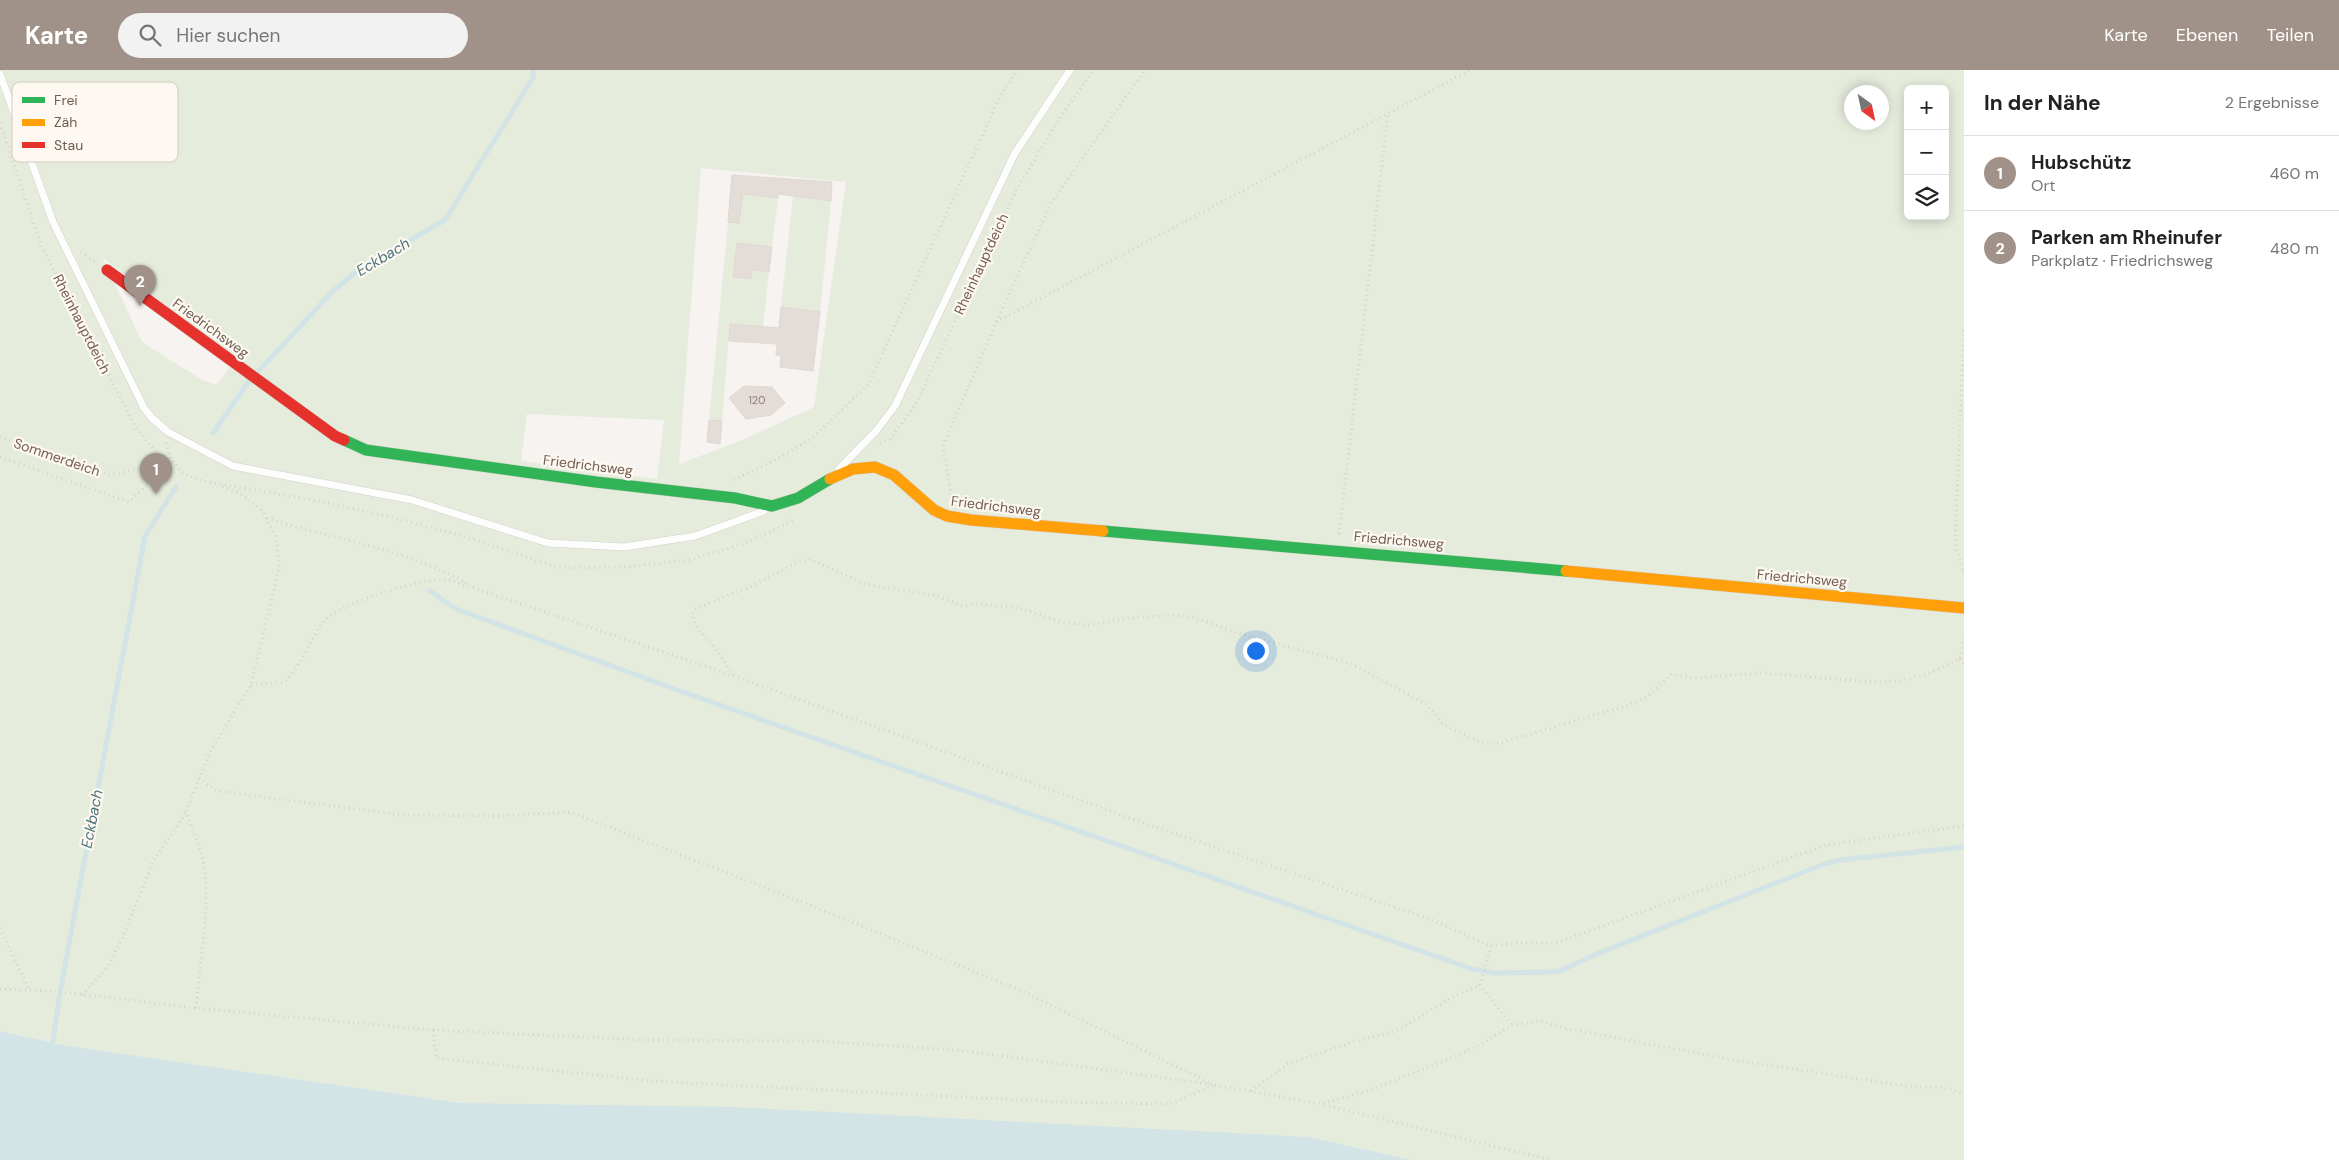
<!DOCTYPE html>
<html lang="de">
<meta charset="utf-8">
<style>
body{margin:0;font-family:"DM Sans",sans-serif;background:#f2f2f2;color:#222}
.controls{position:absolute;right:15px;top:15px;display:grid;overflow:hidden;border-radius:8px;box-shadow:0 2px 12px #0003}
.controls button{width:45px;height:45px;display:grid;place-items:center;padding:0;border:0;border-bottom:1px solid #e0e0e0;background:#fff;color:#222;font:25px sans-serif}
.compass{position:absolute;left:1844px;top:15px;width:45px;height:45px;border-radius:50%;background:#fff;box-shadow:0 2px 12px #0003;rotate:147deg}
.you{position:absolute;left:1255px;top:580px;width:18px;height:18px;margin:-12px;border:4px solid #fff;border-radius:50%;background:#1a73e8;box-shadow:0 0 0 8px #1a73e833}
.badge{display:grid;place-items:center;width:32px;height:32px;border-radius:50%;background:#a19289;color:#fff;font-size:16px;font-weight:700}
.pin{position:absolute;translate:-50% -41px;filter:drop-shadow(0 1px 2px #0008)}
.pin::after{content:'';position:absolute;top:26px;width:18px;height:15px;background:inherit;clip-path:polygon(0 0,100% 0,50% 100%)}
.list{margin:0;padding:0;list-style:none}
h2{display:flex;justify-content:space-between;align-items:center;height:65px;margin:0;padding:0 20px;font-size:21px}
h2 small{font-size:16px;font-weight:400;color:#767676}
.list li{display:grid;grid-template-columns:32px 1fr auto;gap:15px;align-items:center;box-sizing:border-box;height:75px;padding:0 20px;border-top:1px solid #e0e0e0}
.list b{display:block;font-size:19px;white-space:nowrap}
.list p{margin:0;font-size:16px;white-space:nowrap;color:#767676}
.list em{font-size:16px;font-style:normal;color:#767676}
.icon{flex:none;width:28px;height:28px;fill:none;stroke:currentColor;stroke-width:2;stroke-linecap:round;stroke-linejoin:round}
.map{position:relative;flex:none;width:1964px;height:1090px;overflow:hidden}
header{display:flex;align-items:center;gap:30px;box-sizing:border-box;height:70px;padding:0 25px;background:#a19289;color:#fff}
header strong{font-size:24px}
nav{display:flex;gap:28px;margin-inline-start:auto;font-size:18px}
.search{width:350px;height:45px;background:#f2f2f2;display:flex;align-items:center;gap:12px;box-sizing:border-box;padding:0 18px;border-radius:28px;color:#767676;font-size:19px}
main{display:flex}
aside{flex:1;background:#fff}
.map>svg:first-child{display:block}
.green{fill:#e5ecdc;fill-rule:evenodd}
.water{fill:#d2e4e6}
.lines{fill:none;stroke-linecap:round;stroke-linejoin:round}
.stream{stroke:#d2e4e6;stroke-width:5}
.building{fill:#e3dcd7;stroke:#dfd8d2}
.lane-casing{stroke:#d4cfca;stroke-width:8}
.fast-casing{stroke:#d4cfca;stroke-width:12}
.slow-casing{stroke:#d4cfca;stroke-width:12}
.jam-casing{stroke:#d4cfca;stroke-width:12}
.path{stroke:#d8d1cd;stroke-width:3;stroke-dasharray:1 4;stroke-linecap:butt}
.lane{stroke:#fefdfd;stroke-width:7}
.fast{stroke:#30b455;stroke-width:11}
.slow{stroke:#ff9f0a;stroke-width:11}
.jam{stroke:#e5322d;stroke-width:11}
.labels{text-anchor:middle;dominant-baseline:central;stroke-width:4.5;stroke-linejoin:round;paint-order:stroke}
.number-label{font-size:11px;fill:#917f75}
.street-label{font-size:14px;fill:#735d51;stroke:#fdf8f2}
.water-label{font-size:15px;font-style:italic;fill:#4a757c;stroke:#fdf8f2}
.key{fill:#fdf8f2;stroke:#d4cac2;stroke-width:1}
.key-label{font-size:14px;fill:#735d51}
</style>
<header>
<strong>Karte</strong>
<div class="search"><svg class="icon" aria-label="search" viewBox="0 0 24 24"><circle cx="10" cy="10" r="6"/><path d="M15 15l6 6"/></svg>Hier suchen</div>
<nav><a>Karte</a><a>Ebenen</a><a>Teilen</a></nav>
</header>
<main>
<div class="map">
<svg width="1964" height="1090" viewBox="0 0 1964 1090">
<rect width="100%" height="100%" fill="#f6f3f0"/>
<g class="green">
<path d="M0 0H1964V1090H1412L1309 1067 461 1033 62 975 0 961ZM1908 19H1945V146H1908ZM1852 22H1882V52H1852ZM701 98 846 112 814 337 740 371 679 394ZM102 187 236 288 217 315 202 310 142 272ZM527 344 664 350 657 409 521 391Z"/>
<path d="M743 124 778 128 772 177 737 173 751 209 752 200 769 201 763 257 730 254 722 351 709 350 730 133Z"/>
<path d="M793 126 831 131 820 242 781 237Z"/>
</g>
<path class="water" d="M0 961 62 975 461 1033 732 1037 1309 1067 1412 1090H0Z"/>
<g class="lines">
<g class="stream">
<path d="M213 363 247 314 331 223 353 204 445 150 533 8V0"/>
<path d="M430 521 456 539 680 621 1472 899 1493 903 1551 902 1560 901 1599 883 1824 794 1840 790 1964 777"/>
<path d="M52 979 60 922 145 466 176 417"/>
</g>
</g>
<g class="building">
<path d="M732 105 832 112 831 131 778 124V128L743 124 739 153 728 152Z"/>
<path d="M737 173 772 177 769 202 752 200 751 209 733 207Z"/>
<path d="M781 237 820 242 813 301 780 297 781 286 776 285 777 274 729 271 730 254 779 258Z"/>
<path d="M744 316 772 317 785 333 771 345 746 349 729 328Z"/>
<path d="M709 350 722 351 720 374 707 372Z"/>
</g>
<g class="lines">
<g class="lane-casing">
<g id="lane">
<path d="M0 4 53 152 144 338 152 348 168 362 233 396 412 430 548 473 624 477 695 466 764 441"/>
<path d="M839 399 876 361 895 336 1015 83 1070 0"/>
</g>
</g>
<g class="fast-casing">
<g id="fast">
<path d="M344 370 366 380 596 412 735 428 772 436 798 428 830 409"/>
<path d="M1103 461 1566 501"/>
</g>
</g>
<g class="slow-casing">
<g id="slow">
<path d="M830 409 853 399 875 397 894 405 934 440 947 446 971 450 1103 461"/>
<path d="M1566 501 1964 538"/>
</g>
</g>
<g class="jam-casing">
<path id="jam" d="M107 200 335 366 344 370"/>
</g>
<g class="path">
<path d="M0 53 41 175 136 358 156 382 173 391 181 402 203 411 329 433 378 444 463 466 549 495 566 498 625 497 689 490 743 474 793 451"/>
<path d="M81 182 94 191"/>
<path d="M996 252 1470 0"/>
<path d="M1964 260 1955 473 1964 504"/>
<path d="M0 367 110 405 171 392"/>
<path d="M166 373 172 391"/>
<path d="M880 373 890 369 916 334 1016 120 1065 40 1094 0"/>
<path d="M0 387 129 432 173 391"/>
<path d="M734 410 773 391 811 369 868 315 1001 24 1018 0"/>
<path d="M952 430 943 376 996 252 1051 133 1145 0"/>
<path d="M267 448C334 470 407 479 468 514"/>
<path d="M1339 464 1388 43"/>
<path d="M1960 589 1964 594"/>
<path d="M733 605 719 583 696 556 692 545 695 539 752 516 798 492 809 489 865 514 937 526 963 536 980 534 1018 538 1062 552 1089 555 1129 548 1175 545 1193 547 1234 562 1352 594 1426 634 1443 654 1458 662 1481 672 1497 674 1628 635 1647 627 1672 604 1691 608 1761 603 1873 612 1899 611 1927 604 1960 589 1964 567"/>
<path d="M251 615 284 612C303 595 309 570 324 551 340 533 426 506 450 510L734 606 1155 757 1427 848 1491 876 1516 873H1556L1826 775 1964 756"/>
<path d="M199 708 217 721 402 745 499 746 570 742 797 830 1022 921 1212 1014"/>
<path d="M0 858 29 919"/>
<path d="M1491 876 1480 915 1511 954"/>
<path d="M0 919 53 921 196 938 433 960 650 970 815 971 959 980 1215 1015 1321 1034 1373 1019 1456 986 1478 976 1512 955 1541 951 1564 958 1734 990 1913 1017H1942L1964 1024"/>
<path d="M82 925 107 898 123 867 153 792 186 742"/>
<path d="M196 938C200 891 210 843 204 796 202 777 191 760 186 741L210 682 251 615 279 499V488L275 466 262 440 243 425 222 416"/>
<path d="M433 960 436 988 651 1011 1059 1032 1171 1034 1214 1015"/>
<path d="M1251 1021 1288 994 1352 972 1396 961 1456 925 1480 915"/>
<path d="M1324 1035 1551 1090"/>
</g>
<use href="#lane" class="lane"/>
<use href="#fast" class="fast"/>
<use href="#slow" class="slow"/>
<use href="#jam" class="jam"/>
</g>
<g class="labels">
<g class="number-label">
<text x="757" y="330">120</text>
</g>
<g class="street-label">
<text transform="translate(981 194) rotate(-65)">Rheinhauptdeich</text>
<text transform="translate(82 254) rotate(63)">Rheinhauptdeich</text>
<text transform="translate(211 258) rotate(36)">Friedrichsweg</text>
<text transform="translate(57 387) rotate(19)">Sommerdeich</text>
<text transform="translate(588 395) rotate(7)">Friedrichsweg</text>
<text transform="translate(996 436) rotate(7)">Friedrichsweg</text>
<text transform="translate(1399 470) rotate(5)">Friedrichsweg</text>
<text transform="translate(1802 508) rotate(5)">Friedrichsweg</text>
</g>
<g class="water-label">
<text transform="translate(383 187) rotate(-31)">Eckbach</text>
<text transform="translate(92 749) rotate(-79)">Eckbach</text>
</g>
</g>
<rect x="12" y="12" width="166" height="80" rx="8" class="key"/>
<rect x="22" y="27" width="23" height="6" fill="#30b455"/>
<rect x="22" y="49" width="23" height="7" fill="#ff9f0a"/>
<rect x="22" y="72" width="23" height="6" fill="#e5322d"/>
<g class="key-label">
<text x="54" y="35">Frei</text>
<text x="54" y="57">Zäh</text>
<text x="54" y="80">Stau</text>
</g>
</svg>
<div class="controls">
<button>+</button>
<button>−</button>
<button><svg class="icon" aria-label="layers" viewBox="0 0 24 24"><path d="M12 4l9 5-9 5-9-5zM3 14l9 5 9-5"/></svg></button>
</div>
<svg class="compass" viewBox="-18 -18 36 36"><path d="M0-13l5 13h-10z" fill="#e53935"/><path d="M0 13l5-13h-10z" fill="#767676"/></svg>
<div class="you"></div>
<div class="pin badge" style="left:156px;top:424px">1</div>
<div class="pin badge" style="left:140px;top:236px">2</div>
</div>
<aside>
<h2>In der Nähe<small>2 Ergebnisse</small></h2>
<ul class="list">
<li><span class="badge">1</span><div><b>Hubschütz</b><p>Ort</p></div><em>460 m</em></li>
<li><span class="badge">2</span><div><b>Parken am Rheinufer</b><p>Parkplatz · Friedrichsweg</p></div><em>480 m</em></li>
</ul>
</aside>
</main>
